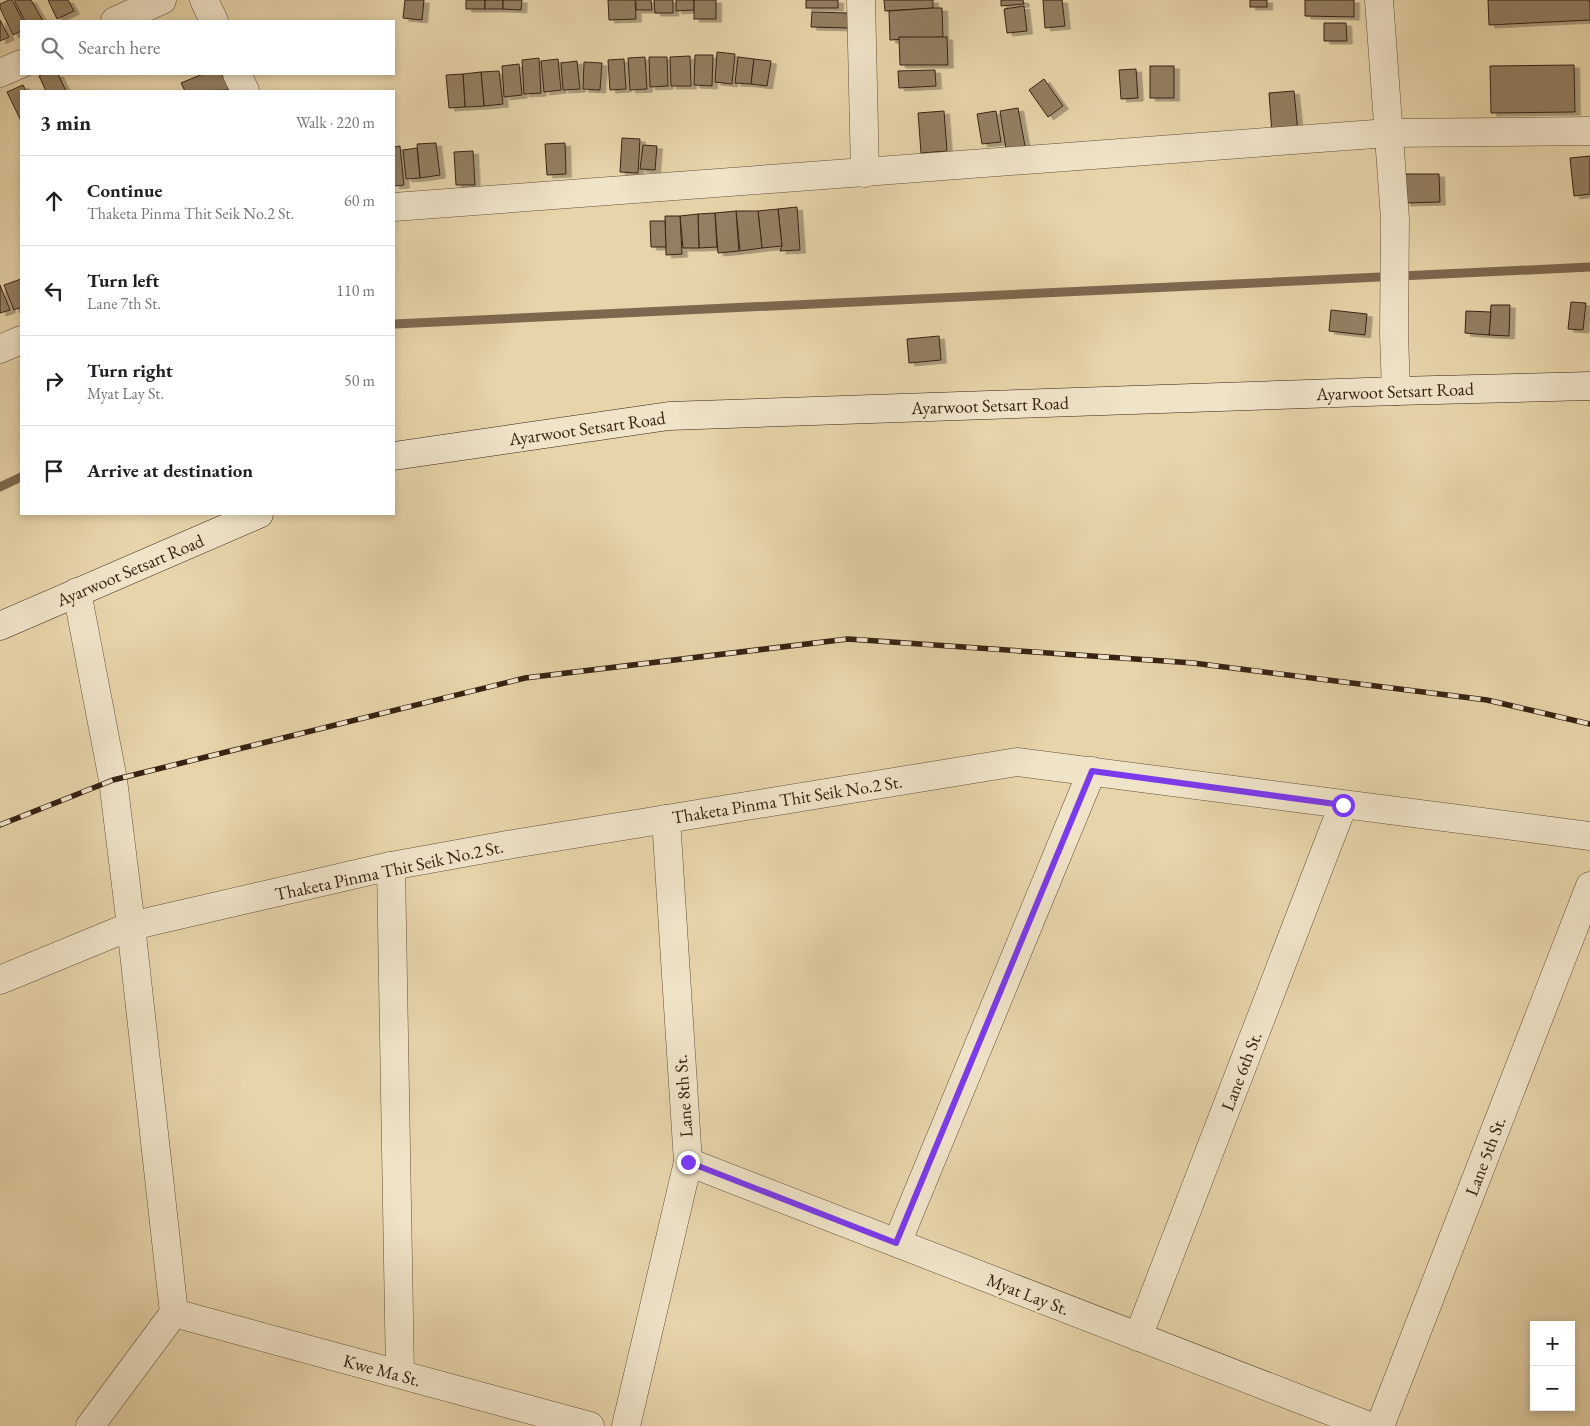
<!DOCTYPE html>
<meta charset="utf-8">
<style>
body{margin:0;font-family:"EB Garamond",serif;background:#f2f2f2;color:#202124}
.controls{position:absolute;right:15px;bottom:15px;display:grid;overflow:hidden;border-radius:0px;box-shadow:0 2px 8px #0003}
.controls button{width:45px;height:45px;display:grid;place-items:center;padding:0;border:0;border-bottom:1px solid #e0e0e0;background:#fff;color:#202124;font:25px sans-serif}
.stop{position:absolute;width:15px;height:15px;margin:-11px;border:4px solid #7c3aed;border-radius:50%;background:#fff}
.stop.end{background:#7c3aed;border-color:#fff;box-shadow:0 1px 5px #0008}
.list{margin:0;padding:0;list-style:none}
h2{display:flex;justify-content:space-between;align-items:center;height:65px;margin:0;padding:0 20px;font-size:21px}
h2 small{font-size:16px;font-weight:400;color:#757577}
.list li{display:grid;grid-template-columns:32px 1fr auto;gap:15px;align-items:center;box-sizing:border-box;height:90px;padding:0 20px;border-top:1px solid #e0e0e0}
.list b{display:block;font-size:19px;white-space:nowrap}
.list p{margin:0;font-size:16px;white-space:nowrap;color:#757577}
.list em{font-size:16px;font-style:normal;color:#757577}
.icon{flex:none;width:28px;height:28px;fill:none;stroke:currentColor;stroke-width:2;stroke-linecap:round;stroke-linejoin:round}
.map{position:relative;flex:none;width:1590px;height:1426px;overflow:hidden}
.search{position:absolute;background:#fff;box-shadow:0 2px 8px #0003;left:20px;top:20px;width:375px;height:55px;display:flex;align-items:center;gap:12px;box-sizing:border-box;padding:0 18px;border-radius:0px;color:#757577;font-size:19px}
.panel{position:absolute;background:#fff;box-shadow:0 2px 8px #0003;left:20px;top:90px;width:375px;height:425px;border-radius:0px}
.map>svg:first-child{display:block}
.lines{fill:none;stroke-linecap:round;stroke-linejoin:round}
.stream{stroke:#7d684f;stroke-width:9}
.building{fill:#937f62;stroke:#372213;filter:url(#shadow)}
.street-casing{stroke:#634e39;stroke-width:29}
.secondary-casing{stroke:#372213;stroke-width:29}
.street{stroke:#efe3c8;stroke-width:28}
.secondary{stroke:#efe3c8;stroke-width:28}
.rail-casing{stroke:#372213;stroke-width:5.5}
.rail{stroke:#efe3c8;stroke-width:4;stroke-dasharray:11;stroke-linecap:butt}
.route{stroke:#7c3aed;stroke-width:6}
.labels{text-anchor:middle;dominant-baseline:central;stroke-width:5;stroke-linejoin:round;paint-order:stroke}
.street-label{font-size:18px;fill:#372213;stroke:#efe3c8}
</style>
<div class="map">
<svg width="1590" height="1426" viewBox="0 0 1590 1426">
<defs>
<filter id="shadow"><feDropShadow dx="5.5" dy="3" stdDeviation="0" flood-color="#0004"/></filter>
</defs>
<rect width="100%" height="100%" fill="#e7d4aa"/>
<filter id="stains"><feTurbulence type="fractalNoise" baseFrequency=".004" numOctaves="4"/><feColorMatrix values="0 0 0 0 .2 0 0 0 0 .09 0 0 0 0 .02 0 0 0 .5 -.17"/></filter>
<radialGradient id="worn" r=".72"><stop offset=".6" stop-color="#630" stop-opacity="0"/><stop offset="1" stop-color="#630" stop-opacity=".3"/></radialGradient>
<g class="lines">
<g class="stream">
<path d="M394 324 1590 267"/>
<path d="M0 487 21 477"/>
</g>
</g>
<g class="building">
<path d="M9 0H12L23 21H21V31L13 35 0 8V4Z"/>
<path d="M14 0H31L43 21H25Z"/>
<path d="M48 0H68L74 11 57 19Z"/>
<path d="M405 0H424L422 20 403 18Z"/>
<rect x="466" y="0" width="19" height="9"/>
<rect x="485" y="0" width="18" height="9"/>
<path d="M503 0H522L521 10 503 9Z"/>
<path d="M608 0H635L636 19 609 20Z"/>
<path d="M636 0H651L652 10H636Z"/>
<path d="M654 0H673V13H655Z"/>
<path d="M676 0H694V10L676 11Z"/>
<rect x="694" y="0" width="22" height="19"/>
<rect x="806" y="0" width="32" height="8"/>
<path d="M884 0H933V8L885 11Z"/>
<path d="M1001 0H1023L1024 4 1001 6Z"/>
<path d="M1043 0H1062L1065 26 1045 28Z"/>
<rect x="1250" y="0" width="17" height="7"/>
<path d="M1305 0H1354V17L1305 16Z"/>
<path d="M1488 0H1590V20L1489 25Z"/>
<path d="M1024 6 1027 31 1007 33 1004 9Z"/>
<path d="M933 8H942L943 37 890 40 889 11Z"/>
<path d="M812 12 848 13V28L811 27Z"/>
<path d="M0 20 9 37 0 41Z"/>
<path d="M1324 23H1346L1347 41H1324Z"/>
<path d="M899 37H947L948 65H900Z"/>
<path d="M717 52 735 54 732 84 715 82Z"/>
<path d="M695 55H713L712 86 694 85Z"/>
<path d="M690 56 691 86H671L670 57Z"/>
<path d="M645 57 647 89 630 90 628 58Z"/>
<path d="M649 57H667L668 86 650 87Z"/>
<path d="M738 57 754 59 751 84 735 83Z"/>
<path d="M539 58 541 93 524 94 522 60Z"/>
<path d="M558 59 561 90 544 92 541 61Z"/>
<path d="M624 59 626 89 610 90 608 60Z"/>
<path d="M754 59 771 61 767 86 751 84Z"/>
<path d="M577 61 580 89 563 90 561 63Z"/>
<path d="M584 62 602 63 600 90 583 89Z"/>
<path d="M519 64 522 95 504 97 502 66Z"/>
<path d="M1574 65 1575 112 1491 113 1490 66Z"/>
<rect x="1150" y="66" width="24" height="32"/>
<path d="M1136 69 1138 98 1121 99 1119 70Z"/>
<path d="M935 70 936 86 899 88 898 71Z"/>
<path d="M499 71 503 104 484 106 481 72Z"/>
<path d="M481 72 484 106 465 107 463 74Z"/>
<path d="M43 74H58L66 91H46L39 76Z"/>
<path d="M203 74H222L229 90 185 91 181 83Z"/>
<path d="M463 74 465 107 449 108 446 75Z"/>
<path d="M1044 79 1063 106 1048 117 1029 90Z"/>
<path d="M23 85 26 91H21V121L7 92Z"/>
<path d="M1294 91 1298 132 1272 134 1269 93Z"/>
<path d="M1018 108 1025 146 1006 149 1000 111Z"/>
<path d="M944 111 947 151 921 153 918 113Z"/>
<path d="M996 111 1001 142 982 144 977 114Z"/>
<path d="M622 138 640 139 638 173 620 172Z"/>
<path d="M436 143 440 175 420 178 417 144Z"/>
<path d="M565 143 566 174 547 175 545 144Z"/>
<path d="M643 145 657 146 655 170 640 169Z"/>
<path d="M400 146 404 185 394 186V147Z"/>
<path d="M417 148 420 178 406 179 403 150Z"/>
<path d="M473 151 475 185H456L454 152Z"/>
<path d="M1590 156V194L1574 196 1570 158Z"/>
<path d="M1405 174H1439L1440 202 1405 203Z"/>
<path d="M797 207 800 250 780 251 782 246 778 209Z"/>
<path d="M778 209 782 246 762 248 758 211Z"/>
<path d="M736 211H758L762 248 740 251Z"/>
<path d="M736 211 739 251 718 253 715 213Z"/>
<path d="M715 213 717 247 699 248 698 214Z"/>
<path d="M698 214 699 248H683L680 216Z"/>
<path d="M665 216H680L682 254 666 255Z"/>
<path d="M650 221H665L666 247H651Z"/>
<path d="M21 279V307L14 310 4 285Z"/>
<path d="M0 285 10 310 0 313Z"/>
<path d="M1571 302 1586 303 1583 330 1568 329Z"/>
<path d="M1491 305H1510L1509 336 1489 335Z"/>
<path d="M1331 310 1367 314 1365 335 1329 331Z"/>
<path d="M1466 311 1491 312 1489 335 1465 333Z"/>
<path d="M939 336 941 360 909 363 907 339Z"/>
</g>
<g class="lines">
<g class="street-casing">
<g id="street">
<path d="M204 0 214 21"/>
<path d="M861 0 865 173"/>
<path d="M1379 0 1395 219 1394 334 1396 391"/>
<path d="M115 21 162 0"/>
<path d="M0 73 21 64"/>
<path d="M237 74 245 91"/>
<path d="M394 207 1388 133 1590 131"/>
<path d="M0 349 21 340"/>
<path d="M77 592 113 780 131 926 174 1313"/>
<path d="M391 866 400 1374"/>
<path d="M0 980 131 926 391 866 513 844 1017 762 1590 836"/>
<path d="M688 1162 1369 1426"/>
<path d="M897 1243 1092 771"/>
<path d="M174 1313 590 1426"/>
<path d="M1138 1337 1343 805"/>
<path d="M90 1426 174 1313"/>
<path d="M626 1426 688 1162 666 819"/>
<path d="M1380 1426 1590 886"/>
</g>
</g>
<g class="secondary-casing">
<g id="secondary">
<path d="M394 456 669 416 1396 391 1590 386"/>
<path d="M0 626 259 514"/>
</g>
</g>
<use href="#street" class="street"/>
<use href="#secondary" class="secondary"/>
<g class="rail-casing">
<path id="rail" d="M0 825 113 780 525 678 848 639 1193 663 1487 700 1590 724"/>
</g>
<use href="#rail" class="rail"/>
</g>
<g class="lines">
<path class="route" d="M688 1162 896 1243 1092 771 1343 805"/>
</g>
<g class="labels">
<g class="street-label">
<text transform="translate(1395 391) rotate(-2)">Ayarwoot Setsart Road</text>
<text transform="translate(990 405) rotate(-2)">Ayarwoot Setsart Road</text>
<text transform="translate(587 428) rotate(-8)">Ayarwoot Setsart Road</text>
<text transform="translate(130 570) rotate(-23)">Ayarwoot Setsart Road</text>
<text transform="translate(787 799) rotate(-9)">Thaketa Pinma Thit Seik No.2 St.</text>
<text transform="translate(389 870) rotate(-12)">Thaketa Pinma Thit Seik No.2 St.</text>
<text transform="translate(1241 1071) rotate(-69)">Lane 6th St.</text>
<text transform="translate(683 1096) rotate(-94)">Lane 8th St.</text>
<text transform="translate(1485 1156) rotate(-69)">Lane 5th St.</text>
<text transform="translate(1028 1294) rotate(21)">Myat Lay St.</text>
<text transform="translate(382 1370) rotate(15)">Kwe Ma St.</text>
</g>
</g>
<rect width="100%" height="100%" filter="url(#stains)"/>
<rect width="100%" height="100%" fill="url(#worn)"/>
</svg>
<div class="controls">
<button>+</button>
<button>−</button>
</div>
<div class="stop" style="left:1343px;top:805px"></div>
<div class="stop end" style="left:688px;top:1162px"></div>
<div class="search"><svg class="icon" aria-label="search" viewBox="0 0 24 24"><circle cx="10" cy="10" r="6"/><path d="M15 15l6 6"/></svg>Search here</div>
<section class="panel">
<h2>3 min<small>Walk · 220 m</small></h2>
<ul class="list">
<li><svg class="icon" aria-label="ahead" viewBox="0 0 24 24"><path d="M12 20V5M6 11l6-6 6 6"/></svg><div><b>Continue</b><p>Thaketa Pinma Thit Seik No.2 St.</p></div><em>60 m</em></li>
<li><svg class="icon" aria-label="left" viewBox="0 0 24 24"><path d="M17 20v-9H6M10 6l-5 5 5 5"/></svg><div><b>Turn left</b><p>Lane 7th St.</p></div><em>110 m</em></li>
<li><svg class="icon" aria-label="right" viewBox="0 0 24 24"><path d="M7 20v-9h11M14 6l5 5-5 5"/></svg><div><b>Turn right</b><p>Myat Lay St.</p></div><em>50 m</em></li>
<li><svg class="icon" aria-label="arrive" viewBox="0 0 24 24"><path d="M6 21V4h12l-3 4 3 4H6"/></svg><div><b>Arrive at destination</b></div></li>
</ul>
</section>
</div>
